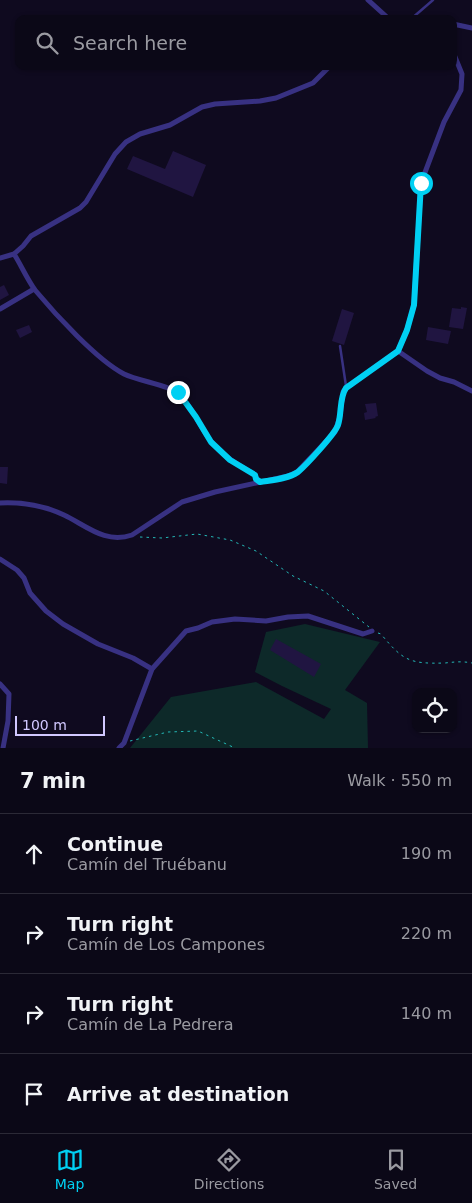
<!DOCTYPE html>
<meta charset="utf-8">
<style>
body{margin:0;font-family:"DejaVu Sans",sans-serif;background:#191624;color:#f1f3f6}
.controls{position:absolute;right:15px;bottom:15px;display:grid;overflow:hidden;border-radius:10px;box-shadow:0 1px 4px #0004}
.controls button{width:45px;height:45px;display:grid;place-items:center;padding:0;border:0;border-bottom:1px solid #2b2936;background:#0b0817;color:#f1f3f6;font:25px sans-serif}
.scale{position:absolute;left:15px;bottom:12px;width:90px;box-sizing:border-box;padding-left:5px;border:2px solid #d1c8ff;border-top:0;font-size:14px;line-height:18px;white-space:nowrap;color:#d1c8ff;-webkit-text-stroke:4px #0f0a1f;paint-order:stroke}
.stop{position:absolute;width:15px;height:15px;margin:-11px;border:4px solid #00d0f3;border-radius:50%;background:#fff}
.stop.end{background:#00d0f3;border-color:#fff;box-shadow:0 1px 5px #0008}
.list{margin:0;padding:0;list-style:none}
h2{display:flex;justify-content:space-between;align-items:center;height:65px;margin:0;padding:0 20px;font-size:21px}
h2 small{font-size:16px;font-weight:400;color:#9a9aa1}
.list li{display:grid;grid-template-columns:32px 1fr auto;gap:15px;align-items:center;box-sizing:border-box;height:80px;padding:0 20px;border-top:1px solid #2b2936}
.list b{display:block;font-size:19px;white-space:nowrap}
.list p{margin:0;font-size:16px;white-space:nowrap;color:#9a9aa1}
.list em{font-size:16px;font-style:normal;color:#9a9aa1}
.icon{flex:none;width:28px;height:28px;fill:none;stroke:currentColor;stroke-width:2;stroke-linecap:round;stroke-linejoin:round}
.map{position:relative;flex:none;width:472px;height:748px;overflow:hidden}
.search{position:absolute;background:#0b0817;box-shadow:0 1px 4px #0004;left:15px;right:15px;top:15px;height:55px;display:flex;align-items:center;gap:12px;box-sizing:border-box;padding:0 18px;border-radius:10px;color:#9a9aa1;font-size:19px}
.sheet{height:385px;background:#0b0817}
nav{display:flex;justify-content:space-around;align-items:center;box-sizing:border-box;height:70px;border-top:1px solid #2b2936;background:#0b0817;font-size:14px;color:#9a9aa1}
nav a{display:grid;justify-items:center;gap:2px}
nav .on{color:#00d0f3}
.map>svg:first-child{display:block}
.green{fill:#0d2929}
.building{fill:#201541}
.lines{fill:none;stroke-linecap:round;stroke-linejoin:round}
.path{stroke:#23b8b6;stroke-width:1;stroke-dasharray:2.5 4;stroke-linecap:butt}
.service{stroke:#383182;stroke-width:2.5}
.minor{stroke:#383182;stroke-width:5}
.route{stroke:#00d0f3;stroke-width:6}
</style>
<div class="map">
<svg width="472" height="748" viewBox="0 0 472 748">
<rect width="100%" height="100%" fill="#0f0a1f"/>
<path class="green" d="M305 624 380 642 345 690 367 703 368 748H130L171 697 256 682 324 719 331 709 282 686 255 672 266 632Z"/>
<g class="building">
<path d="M173 151 206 165 193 197 127 169 133 156 165 169Z"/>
<path d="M4 285 9 295 0 300V287Z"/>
<path d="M461 307 467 308 463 329 449 327 452 308 461 309Z"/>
<path d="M342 309 354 313 344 345 332 341Z"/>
<path d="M29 325 32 332 20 338 16 330Z"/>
<path d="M428 327 451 331 448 344 426 340Z"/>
<path d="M376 403 378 416 375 417 376 418 365 420 364 413 367 412 365 404Z"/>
<path d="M0 467H8L7 484 0 483Z"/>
<path d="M276 639 321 664 314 677 270 650Z"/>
</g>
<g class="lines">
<g class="path">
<path d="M140 537 162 538 197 534 230 540 256 551 293 576 324 591 369 627"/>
<path d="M378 633 381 634C403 661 410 664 445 663 454 662 462 661 472 663"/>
<path d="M130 741 168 732 198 731 235 748"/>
</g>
<g class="service">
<path d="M411 19 433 0"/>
<path d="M340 346 346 386"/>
</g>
<g class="minor">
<path d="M368 0 389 19"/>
<path d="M453 24 472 28"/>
<path d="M14 254C21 265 27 279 35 290 55 314 97 360 124 374 138 381 169 385 178 393 192 406 199 425 210 440 221 455 239 465 255 475L257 479 260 482"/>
<path d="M0 258 14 254 23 246 31 236 80 208 86 202 115 154 126 142 140 134 170 125 202 107 215 104 260 101 276 98 313 83 330 66"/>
<path d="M0 309 34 289"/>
<path d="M398 351 407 330 414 305 421 183 444 122 461 90 462 74 453 52"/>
<path d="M398 351 427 371 440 378 454 382 472 391"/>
<path d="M0 503C21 502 45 506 64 515 87 526 105 544 132 535L182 502 215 492 288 476 297 472 335 432 340 416 343 392 346 388 398 351"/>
<path d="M0 559 17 570 24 578 30 593 46 611 63 624 98 644 133 658 152 669"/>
<path d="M0 684 9 694 8 721 3 748"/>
<path d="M119 748 124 743 152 669 186 631 198 628 212 622 235 619 266 621 288 617 308 616 363 634 372 631"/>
</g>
</g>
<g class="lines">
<path class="route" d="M178 392 196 417 211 442 230 460 255 475 256 479 260 482C272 480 288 479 298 472 306 465 335 434 338 425 342 413 339 398 346 388L398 351 407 330 414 305 421 183"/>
</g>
</svg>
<div class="controls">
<button><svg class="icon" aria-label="locate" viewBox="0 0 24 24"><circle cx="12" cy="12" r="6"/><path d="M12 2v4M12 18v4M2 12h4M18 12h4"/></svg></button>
</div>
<div class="scale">100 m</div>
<div class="stop" style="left:421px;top:183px"></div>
<div class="stop end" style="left:178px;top:392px"></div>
<div class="search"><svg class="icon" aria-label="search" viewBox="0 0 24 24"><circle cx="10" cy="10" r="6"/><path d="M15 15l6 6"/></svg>Search here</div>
</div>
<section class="sheet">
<h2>7 min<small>Walk · 550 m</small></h2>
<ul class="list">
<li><svg class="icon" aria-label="ahead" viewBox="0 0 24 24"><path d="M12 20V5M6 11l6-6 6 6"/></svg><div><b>Continue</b><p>Camín del Truébanu</p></div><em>190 m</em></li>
<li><svg class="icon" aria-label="right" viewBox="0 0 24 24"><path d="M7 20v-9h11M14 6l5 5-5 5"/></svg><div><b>Turn right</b><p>Camín de Los Campones</p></div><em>220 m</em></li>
<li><svg class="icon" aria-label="right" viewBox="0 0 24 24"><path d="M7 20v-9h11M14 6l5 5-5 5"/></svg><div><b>Turn right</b><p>Camín de La Pedrera</p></div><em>140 m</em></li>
<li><svg class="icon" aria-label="arrive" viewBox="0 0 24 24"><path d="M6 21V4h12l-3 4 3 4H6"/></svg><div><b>Arrive at destination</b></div></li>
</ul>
</section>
<nav>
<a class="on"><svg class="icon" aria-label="map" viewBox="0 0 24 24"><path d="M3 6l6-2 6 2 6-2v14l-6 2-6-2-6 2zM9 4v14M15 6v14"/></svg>Map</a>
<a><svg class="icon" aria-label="directions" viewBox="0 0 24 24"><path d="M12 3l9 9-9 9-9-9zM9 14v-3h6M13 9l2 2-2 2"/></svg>Directions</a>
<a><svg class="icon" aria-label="saved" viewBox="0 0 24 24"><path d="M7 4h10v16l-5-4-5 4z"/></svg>Saved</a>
</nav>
